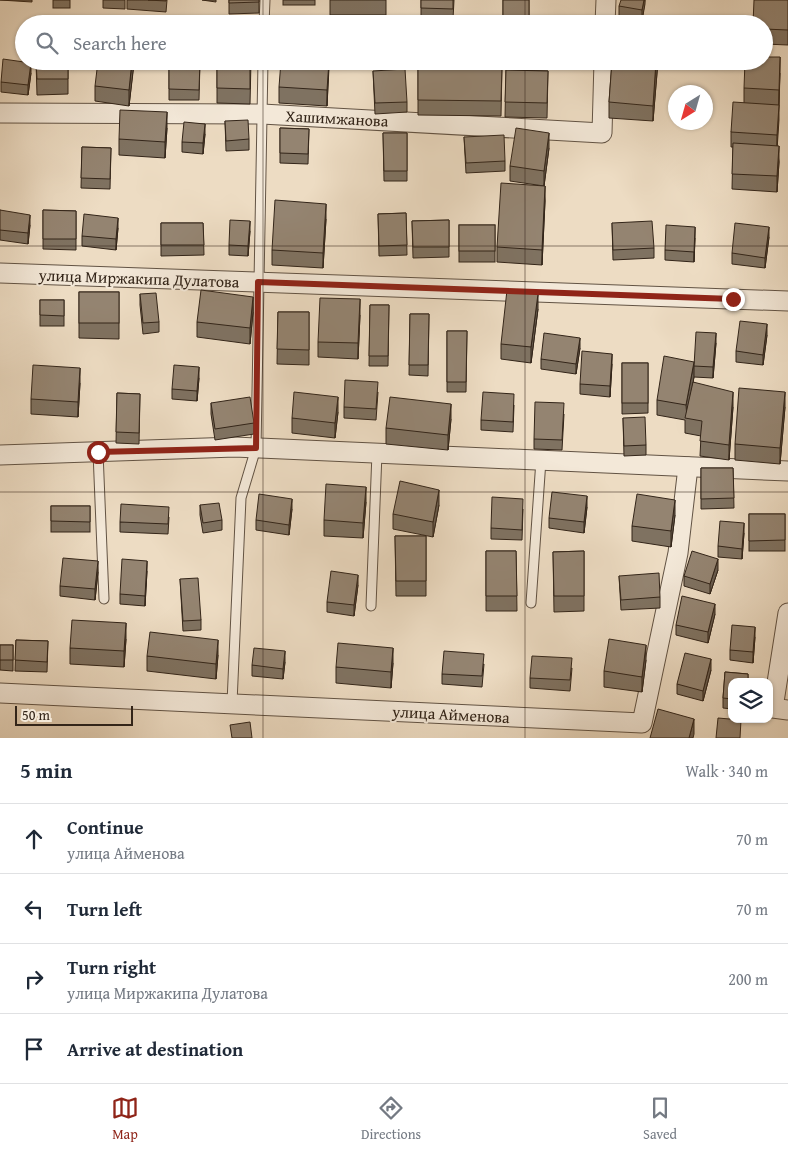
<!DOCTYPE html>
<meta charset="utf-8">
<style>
body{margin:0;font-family:"Gentium Book Plus",serif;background:#f2f2f3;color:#1f2937}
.controls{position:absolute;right:15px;bottom:15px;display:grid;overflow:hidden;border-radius:10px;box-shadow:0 1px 4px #0004}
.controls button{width:45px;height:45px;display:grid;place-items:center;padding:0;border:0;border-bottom:1px solid #e0e1e3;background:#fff;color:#1f2937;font:25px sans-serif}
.compass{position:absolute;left:668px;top:85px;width:45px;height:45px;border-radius:50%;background:#fff;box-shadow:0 1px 4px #0004;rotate:217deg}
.scale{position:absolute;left:15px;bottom:12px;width:118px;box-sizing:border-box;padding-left:5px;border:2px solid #332519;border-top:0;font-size:14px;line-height:18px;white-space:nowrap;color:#332519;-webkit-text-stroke:4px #f3e8d8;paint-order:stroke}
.stop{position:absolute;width:15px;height:15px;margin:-11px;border:4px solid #8f2418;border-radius:50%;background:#fff}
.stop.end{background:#8f2418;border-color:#fff;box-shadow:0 1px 5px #0008}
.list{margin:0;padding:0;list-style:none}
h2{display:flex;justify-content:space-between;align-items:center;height:65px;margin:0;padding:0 20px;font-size:21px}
h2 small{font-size:16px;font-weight:400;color:#747a83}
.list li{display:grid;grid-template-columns:32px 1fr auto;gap:15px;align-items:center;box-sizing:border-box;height:70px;padding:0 20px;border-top:1px solid #e0e1e3}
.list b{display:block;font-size:19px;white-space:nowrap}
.list p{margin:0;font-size:16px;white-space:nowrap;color:#747a83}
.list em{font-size:16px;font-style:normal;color:#747a83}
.icon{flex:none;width:28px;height:28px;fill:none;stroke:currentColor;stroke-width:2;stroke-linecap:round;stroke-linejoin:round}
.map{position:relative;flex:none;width:788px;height:738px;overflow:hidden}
.search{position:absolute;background:#fff;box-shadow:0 1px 4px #0004;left:15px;right:15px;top:15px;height:55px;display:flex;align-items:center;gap:12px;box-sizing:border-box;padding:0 18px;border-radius:28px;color:#747a83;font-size:19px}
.sheet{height:345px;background:#fff}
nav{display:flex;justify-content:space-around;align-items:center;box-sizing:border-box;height:70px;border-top:1px solid #e0e1e3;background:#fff;font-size:14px;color:#747a83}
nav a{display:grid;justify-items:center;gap:2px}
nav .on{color:#8f2418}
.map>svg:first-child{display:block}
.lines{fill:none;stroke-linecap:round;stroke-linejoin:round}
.lane-casing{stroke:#625344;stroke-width:11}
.street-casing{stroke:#625344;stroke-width:21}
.lane{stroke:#f3e8d8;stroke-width:9}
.street{stroke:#f3e8d8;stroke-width:19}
.wall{fill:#7f7261;stroke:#332519}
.shaded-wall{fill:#685c4f;stroke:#332519}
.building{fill:#948471;stroke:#332519}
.route{stroke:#8f2418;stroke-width:6}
.grid{fill:none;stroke:#332519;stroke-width:1;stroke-opacity:0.55}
.labels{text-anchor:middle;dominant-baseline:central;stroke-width:4;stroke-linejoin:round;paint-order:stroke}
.street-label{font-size:16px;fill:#332519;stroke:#f3e8d8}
</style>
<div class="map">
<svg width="788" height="738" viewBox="0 0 788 738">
<rect width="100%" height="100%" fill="#eddcc3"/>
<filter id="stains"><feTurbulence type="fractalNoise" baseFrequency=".004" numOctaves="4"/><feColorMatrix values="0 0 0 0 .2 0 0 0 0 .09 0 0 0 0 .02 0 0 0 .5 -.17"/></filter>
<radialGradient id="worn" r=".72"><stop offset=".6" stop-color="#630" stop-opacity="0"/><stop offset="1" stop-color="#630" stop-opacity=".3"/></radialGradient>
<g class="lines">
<g class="lane-casing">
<g id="lane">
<path d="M264 24 265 0"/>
<path d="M98 452 104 599"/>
<path d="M531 603 541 460"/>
<path d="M371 606 377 453"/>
<path d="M232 703 241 498 256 448 263 61"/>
</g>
</g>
<g class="street-casing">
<g id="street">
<path d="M605 24 606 0"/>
<path d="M0 113 262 114 602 133 604 61"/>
<path d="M0 273 788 301"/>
<path d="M0 455 235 447 788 471"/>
<path d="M788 613 773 708 788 710"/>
<path d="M0 693 642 723 678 553 688 467"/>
</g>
</g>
<use href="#lane" class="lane"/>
<use href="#street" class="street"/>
</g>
<g class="wall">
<path d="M0 0H32V2Z"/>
<rect x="53" y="0" width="17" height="8"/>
<path d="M103 0H125V9L103 8Z"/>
<path d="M127 0H167L166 12 127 9Z"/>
<path d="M202 0H216V2Z"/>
<path d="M229 0H259V13L229 14Z"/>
<rect x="283" y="0" width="32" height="5"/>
<rect x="330" y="0" width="56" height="15"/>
<path d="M421 0H454L453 19 421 18Z"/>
<rect x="503" y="0" width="26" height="24"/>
<path d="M645 0 642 21 619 17V6Z"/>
<path d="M788 0V45L764 44V24Z"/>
<path d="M36 61H68V94L37 95Z"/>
<path d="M134 61 129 106 95 101V86Z"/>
<path d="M169 61H200L199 100H169Z"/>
<path d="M217 61H251L250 104 217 103Z"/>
<path d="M329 61 327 106 279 103V87Z"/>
<path d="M612 61H658L653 121 609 118V102Z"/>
<path d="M699 61H735L734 68 699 67Z"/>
<path d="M418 65 502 66 501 116 418 115Z"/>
<path d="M506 70 548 71 547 118 505 117Z"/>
<path d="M373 71 407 102V112L375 114Z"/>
<path d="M31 73 28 95 1 92V82Z"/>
<path d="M780 73 777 146 779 162 777 192 732 189 733 147H731V132L744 103V88Z"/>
<path d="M225 121 249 139V150L226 151Z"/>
<path d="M167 128 165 158 119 155V139Z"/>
<path d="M280 128 309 129 308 164 280 163Z"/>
<path d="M383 133H407V181H384Z"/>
<path d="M205 134 203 154 182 152V142Z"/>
<path d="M464 137 505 161V171L466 173Z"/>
<path d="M82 147 111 148 110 189 81 188Z"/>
<path d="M549 148 544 186 545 201 542 265 497 262V247L544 186 510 181V166Z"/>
<path d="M0 210 30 225 28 244 0 240Z"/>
<path d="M43 210 76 211V250L43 249Z"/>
<path d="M406 213 407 255 379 256 378 214Z"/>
<path d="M326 219 323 268 272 265V250Z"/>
<path d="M449 220V257L413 258 412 221Z"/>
<path d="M161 223H203L204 255 161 256Z"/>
<path d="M612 223 654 248V258L613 260Z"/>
<rect x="459" y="225" width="36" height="37"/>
<path d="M118 228 116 250 82 246V236Z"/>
<path d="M250 231 248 256 229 255V245Z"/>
<path d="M769 237 765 268 732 264V253Z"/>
<path d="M695 238 694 262 665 260V250Z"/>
<path d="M79 292H119V339L79 338Z"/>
<path d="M140 294 159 322V332L143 334 140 305Z"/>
<rect x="40" y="300" width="24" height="26"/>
<path d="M370 305H389L388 366H369Z"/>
<path d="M538 309 531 363 501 359V344Z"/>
<path d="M253 312 250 344 197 337V322Z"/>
<path d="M278 312H309V365L277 364Z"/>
<path d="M410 314H429L428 376 409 375Z"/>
<path d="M360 315 358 359 318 357V342Z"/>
<path d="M447 331H467L466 392H447Z"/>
<path d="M767 335 763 365 736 362V351Z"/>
<path d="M716 343 713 378 694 377 693 382 733 407 729 460 700 456 701 436 685 433V420L657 415V400L694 362Z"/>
<path d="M580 348 576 374 541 369V359Z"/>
<path d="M622 363H648V413L622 414Z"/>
<path d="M612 364 610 397 580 394V384Z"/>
<path d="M199 378 197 401 172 399V389Z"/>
<path d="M80 383 78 417 31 414V399Z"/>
<path d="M378 392 376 420 344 418V407Z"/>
<path d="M117 393 140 394 139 444 116 443Z"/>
<path d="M211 403 254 423V434L215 440 211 414Z"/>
<path d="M514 405 513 432 481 430V420Z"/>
<path d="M785 407 780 464 735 460V444Z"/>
<path d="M338 412 335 438 292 433V418Z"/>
<path d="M564 414 562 450 534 449V439Z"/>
<path d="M623 418 646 445V455L624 456Z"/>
<path d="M451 419 448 450 386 444V428Z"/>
<path d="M701 468H733L734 508 701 509Z"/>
<path d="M366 502 363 538 324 536V520Z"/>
<path d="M200 505 222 520V530L203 533 200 515Z"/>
<path d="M439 505 433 537 393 529V514Z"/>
<rect x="51" y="506" width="39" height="26"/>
<path d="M587 507 584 533 549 528V518Z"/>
<path d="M292 509 289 535 256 530V520Z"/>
<path d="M523 509 522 540 491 539V528Z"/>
<rect x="749" y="514" width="36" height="37"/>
<path d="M675 515 671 547 632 541V526Z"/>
<path d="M169 517 168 534 120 532V522Z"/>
<path d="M744 533 742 559 718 557V546Z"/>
<path d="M395 536H426V596H396Z"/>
<path d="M486 551H516L517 611H486Z"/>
<path d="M584 551V611L554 612 553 552Z"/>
<path d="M718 570 710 594 684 586V576Z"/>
<path d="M147 571 145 606 120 604V594Z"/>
<path d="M98 572 95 600 60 596V586Z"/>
<path d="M619 576 660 597V608L621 610Z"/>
<path d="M180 579 201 620V630L183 631Z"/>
<path d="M358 585 354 616 327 612V602Z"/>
<path d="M715 614 708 643 676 635V625Z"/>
<path d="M755 637 753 663 730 660V650Z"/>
<path d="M126 639 124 667 70 664V648Z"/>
<path d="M16 640 48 641 47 672 15 671Z"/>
<path d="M0 645H13V671L0 670Z"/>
<path d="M218 655 216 679 147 671V656Z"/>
<path d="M646 660 642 692 604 687V671Z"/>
<path d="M285 662 283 679 252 676V665Z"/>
<path d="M393 663 391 688 336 683V667Z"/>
<path d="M484 664 482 687 442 684V674Z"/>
<path d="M572 668 570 691 530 688V678Z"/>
<path d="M711 670 703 701 677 694V684Z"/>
<path d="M725 672 748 674V682H732V709L723 708V698Z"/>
</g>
<g class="shaded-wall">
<path d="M644 0H645V4L642 21V10Z"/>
<path d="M780 57V73L779 105V90Z"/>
<path d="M132 61H134V64L129 106V90Z"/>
<path d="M329 61V68L327 106V90Z"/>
<path d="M656 61H658L653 121V106Z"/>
<path d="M31 63V73L28 95V85Z"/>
<path d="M779 105V120L777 150V135Z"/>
<path d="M167 112V128L165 158V142Z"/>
<path d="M205 124V134L203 154V143Z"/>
<path d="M549 133V148L544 186V171Z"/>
<path d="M779 146V162L777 192V176Z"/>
<path d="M545 186V201L542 265V250Z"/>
<path d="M326 204V219L323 268V253Z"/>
<path d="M30 215V225L28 244V233Z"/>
<path d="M118 218V228L116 250V239Z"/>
<path d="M250 221V231L248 256V246Z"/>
<path d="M695 227V238L694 262V252Z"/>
<path d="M769 227V237L765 268V258Z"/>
<path d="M538 294V309L531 363V347Z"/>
<path d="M253 297V312L250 344V328Z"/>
<path d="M360 299V315L358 359V343Z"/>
<path d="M767 324V335L763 365V355Z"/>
<path d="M716 333V343L713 378V367Z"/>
<path d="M580 338V348L576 374V364Z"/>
<path d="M612 354V364L610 397V386Z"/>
<path d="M694 362V377L687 418 686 405Z"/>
<path d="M199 367V378L197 401V391Z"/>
<path d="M80 368V383L78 417V402Z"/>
<path d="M733 392V407L729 460V445Z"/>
<path d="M785 392V407L780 464V448Z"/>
<path d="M338 397V412L335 438V423Z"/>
<path d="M451 404V419L448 450V435Z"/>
<path d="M366 487V502L363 538V523Z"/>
<path d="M439 490V505L433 537V522Z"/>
<path d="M587 496V507L584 533V522Z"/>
<path d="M292 499V509L289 535V525Z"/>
<path d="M675 500V515L671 547V531Z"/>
<path d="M744 523V533L742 559V549Z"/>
<path d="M718 559V570L710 594V584Z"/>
<path d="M98 561V572L95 600V589Z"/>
<path d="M147 561V571L145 606V596Z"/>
<path d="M358 575V585L354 616V605Z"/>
<path d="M715 604V614L708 643V632Z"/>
<path d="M126 623V639L124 667V651Z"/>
<path d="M755 627V637L753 663V652Z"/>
<path d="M218 640V655L216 679V664Z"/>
<path d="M646 645V660L642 692V677Z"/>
<path d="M393 648V663L391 688V672Z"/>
<path d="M285 651V662L283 679V669Z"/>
<path d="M711 659V670L703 701V691Z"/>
<path d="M694 719V734L693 738H689Z"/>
</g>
<g class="building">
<path d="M148 0H166V1Z"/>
<path d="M229 0H259V2L229 3Z"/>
<path d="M421 0H453V9L421 8Z"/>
<rect x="503" y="0" width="26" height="19"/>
<path d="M621 0H644L642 10 619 6Z"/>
<path d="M754 0H788V30L764 29V24H753Z"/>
<path d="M701 19 735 20V24H701Z"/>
<path d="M764 57H780L779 90 744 88 745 61H764Z"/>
<path d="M3 59 31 63 28 85 1 82Z"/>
<path d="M36 61H68V79H37Z"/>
<path d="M98 61H132L129 90 95 86Z"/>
<path d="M169 61H200L199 90 169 89Z"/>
<path d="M217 61H250V89L217 88Z"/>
<path d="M281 61H329L327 90 279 87Z"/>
<path d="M612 61H656L653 106 609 102Z"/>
<path d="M418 65 502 66 501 101 418 100Z"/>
<path d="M405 69 407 102 375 103 373 71Z"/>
<path d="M506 70 548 71 547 103 505 102Z"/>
<path d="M733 102 779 105 777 135 731 132Z"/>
<path d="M120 110 167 112 165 142 119 139Z"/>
<path d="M248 120 249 139 226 141 225 121Z"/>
<path d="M184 122 205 124 203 143 182 142Z"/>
<path d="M280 128 309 129 308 154 280 153Z"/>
<path d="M516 128 549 133 544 171 510 166Z"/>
<path d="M383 133H407V171H384Z"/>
<path d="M504 135 505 161 466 163 464 137Z"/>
<path d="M733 143 779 146 777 176 732 174Z"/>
<path d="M82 147 111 148 110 179 81 178Z"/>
<path d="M501 183 545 186 542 250 497 247Z"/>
<path d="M275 200 326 204 323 253 272 250Z"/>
<path d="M0 210 30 215 28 233 0 230Z"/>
<path d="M43 210 76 211V239H43Z"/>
<path d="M406 213 407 245 379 246 378 214Z"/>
<path d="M84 214 118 218 116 239 82 236Z"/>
<path d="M230 220 250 221 248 246 229 245Z"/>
<path d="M449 220V247H413L412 221Z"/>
<path d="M652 221 654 248 613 250 612 223Z"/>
<path d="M161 223H203L204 245H161Z"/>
<path d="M735 223 769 227 765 258 732 253Z"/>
<rect x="459" y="225" width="36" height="26"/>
<path d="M666 225 695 227 694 252 665 250Z"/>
<path d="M201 290 253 297 250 328 197 322Z"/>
<path d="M507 290 538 294 531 347 501 344Z"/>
<rect x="79" y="292" width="40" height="31"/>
<path d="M156 293 159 322 143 323 140 294Z"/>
<path d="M320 298 360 299 358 343 318 342Z"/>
<path d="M40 300H64V316L40 315Z"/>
<path d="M370 305H389L388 356H369Z"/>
<path d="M278 312H309V350L277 349Z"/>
<path d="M410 314H429L428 365H409Z"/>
<path d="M740 321 767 324 763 355 736 351Z"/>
<path d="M447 331H467L466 382H447Z"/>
<path d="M696 332 716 333 713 367 694 366Z"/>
<path d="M544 333 580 338 576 364 541 359Z"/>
<path d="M582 351 612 354 610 386 580 384Z"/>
<path d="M664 356 694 362 686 405 657 400Z"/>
<rect x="622" y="363" width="26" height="40"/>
<path d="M33 365 80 368 78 402 31 399Z"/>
<path d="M174 365 199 367 197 391 172 389Z"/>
<path d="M345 380 378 382 376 409 344 407Z"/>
<path d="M693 382 733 392 729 445 700 441 702 421 685 418Z"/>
<path d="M739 388 785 392 780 448 735 444Z"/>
<path d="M294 392 338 397 335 423 292 418Z"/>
<path d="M483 392 514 394 513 422 481 420Z"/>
<path d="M117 393 140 394 139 433 116 432Z"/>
<path d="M250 397 254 423 215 429 211 403Z"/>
<path d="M390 397 451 404 448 435 386 428Z"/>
<path d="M535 402 564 403 562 440 534 439Z"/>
<path d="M645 417 646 445 624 446 623 418Z"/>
<path d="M701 468H733L734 498 701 499Z"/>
<path d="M400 481 439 490 433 522 393 514Z"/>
<path d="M326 484 366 487 363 523 324 520Z"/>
<path d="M552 492 587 496 584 522 549 518Z"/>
<path d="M259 494 292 499 289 525 256 520Z"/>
<path d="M637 494 675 500 671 531 632 526Z"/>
<path d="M492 497 523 499 522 530 491 528Z"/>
<path d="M219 503 222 520 203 523 200 505Z"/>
<path d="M121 504 169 507 168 524 120 522Z"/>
<path d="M51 506H90V522L51 521Z"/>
<path d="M749 514H785V540L749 541Z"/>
<path d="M720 521 744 523 742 549 718 546Z"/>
<path d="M395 536H426V581H396Z"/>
<path d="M486 551H516L517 596H486Z"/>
<path d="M584 551V596H554L553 552Z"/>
<path d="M692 551 718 559 710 584 684 576Z"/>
<path d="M63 558 98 561 95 589 60 586Z"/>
<path d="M122 559 147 561 145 596 120 594Z"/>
<path d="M331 571 358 575 354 605 327 602Z"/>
<path d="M659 573 660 597 621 600 619 576Z"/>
<path d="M198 578 201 620 183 621 180 579Z"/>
<path d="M682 596 715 604 708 632 676 625Z"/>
<path d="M72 620 126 623 124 651 70 648Z"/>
<path d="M732 625 755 627 753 652 730 650Z"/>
<path d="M150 632 218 640 216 664 147 656Z"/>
<path d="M609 639 646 645 642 677 604 671Z"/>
<path d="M16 640 48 641 47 662 15 660Z"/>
<path d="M338 643 393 648 391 672 336 667Z"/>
<rect x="0" y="645" width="13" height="15"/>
<path d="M254 648 285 651 283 669 252 665Z"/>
<path d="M444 651 484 654 482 676 442 674Z"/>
<path d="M685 653 711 659 703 691 677 684Z"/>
<path d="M532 656 572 658 570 680 530 678Z"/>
<path d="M725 672 748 674V682H732V699L723 698Z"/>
<path d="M658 709 694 719 689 738H650Z"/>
<path d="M718 718 741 720 740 738H716Z"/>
<path d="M250 722 252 738H232L230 725Z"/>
</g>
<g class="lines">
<path class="route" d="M98 452 256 448 258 282 733 299"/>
</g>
<path class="grid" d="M263 0V24M525 0V24M263 61V738M525 61V738M0 246H788M0 492H788"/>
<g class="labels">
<g class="street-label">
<text transform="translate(337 118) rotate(3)">Хашимжанова</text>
<text transform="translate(139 278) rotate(2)">улица Миржакипа Дулатова</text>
<text transform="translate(451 714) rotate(3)">улица Айменова</text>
</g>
</g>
<rect width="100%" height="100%" filter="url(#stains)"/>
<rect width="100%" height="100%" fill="url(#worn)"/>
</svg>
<div class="controls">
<button><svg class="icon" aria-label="layers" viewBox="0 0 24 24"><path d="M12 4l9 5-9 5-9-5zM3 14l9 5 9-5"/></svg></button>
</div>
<svg class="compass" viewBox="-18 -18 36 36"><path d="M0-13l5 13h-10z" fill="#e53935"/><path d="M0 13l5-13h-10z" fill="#747a83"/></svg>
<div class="scale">50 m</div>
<div class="stop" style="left:98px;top:452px"></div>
<div class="stop end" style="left:733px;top:299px"></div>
<div class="search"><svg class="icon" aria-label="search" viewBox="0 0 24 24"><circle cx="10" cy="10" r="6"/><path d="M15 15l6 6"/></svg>Search here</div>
</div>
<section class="sheet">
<h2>5 min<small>Walk · 340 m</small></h2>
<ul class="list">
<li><svg class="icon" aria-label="ahead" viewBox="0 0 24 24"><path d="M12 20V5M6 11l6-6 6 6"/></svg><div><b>Continue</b><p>улица Айменова</p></div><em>70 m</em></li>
<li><svg class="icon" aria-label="left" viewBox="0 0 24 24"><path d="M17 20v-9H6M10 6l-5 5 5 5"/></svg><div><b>Turn left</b></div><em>70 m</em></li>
<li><svg class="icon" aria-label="right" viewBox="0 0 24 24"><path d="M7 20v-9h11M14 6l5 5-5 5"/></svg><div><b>Turn right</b><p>улица Миржакипа Дулатова</p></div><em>200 m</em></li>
<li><svg class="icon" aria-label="arrive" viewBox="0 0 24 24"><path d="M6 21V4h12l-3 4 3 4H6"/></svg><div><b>Arrive at destination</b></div></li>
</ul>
</section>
<nav>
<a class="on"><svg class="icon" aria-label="map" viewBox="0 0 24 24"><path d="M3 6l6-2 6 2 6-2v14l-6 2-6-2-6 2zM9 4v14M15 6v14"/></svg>Map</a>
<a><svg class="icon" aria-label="directions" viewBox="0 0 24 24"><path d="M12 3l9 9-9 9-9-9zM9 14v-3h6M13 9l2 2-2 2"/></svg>Directions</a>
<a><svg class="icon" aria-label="saved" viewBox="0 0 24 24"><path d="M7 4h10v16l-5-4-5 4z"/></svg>Saved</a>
</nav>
